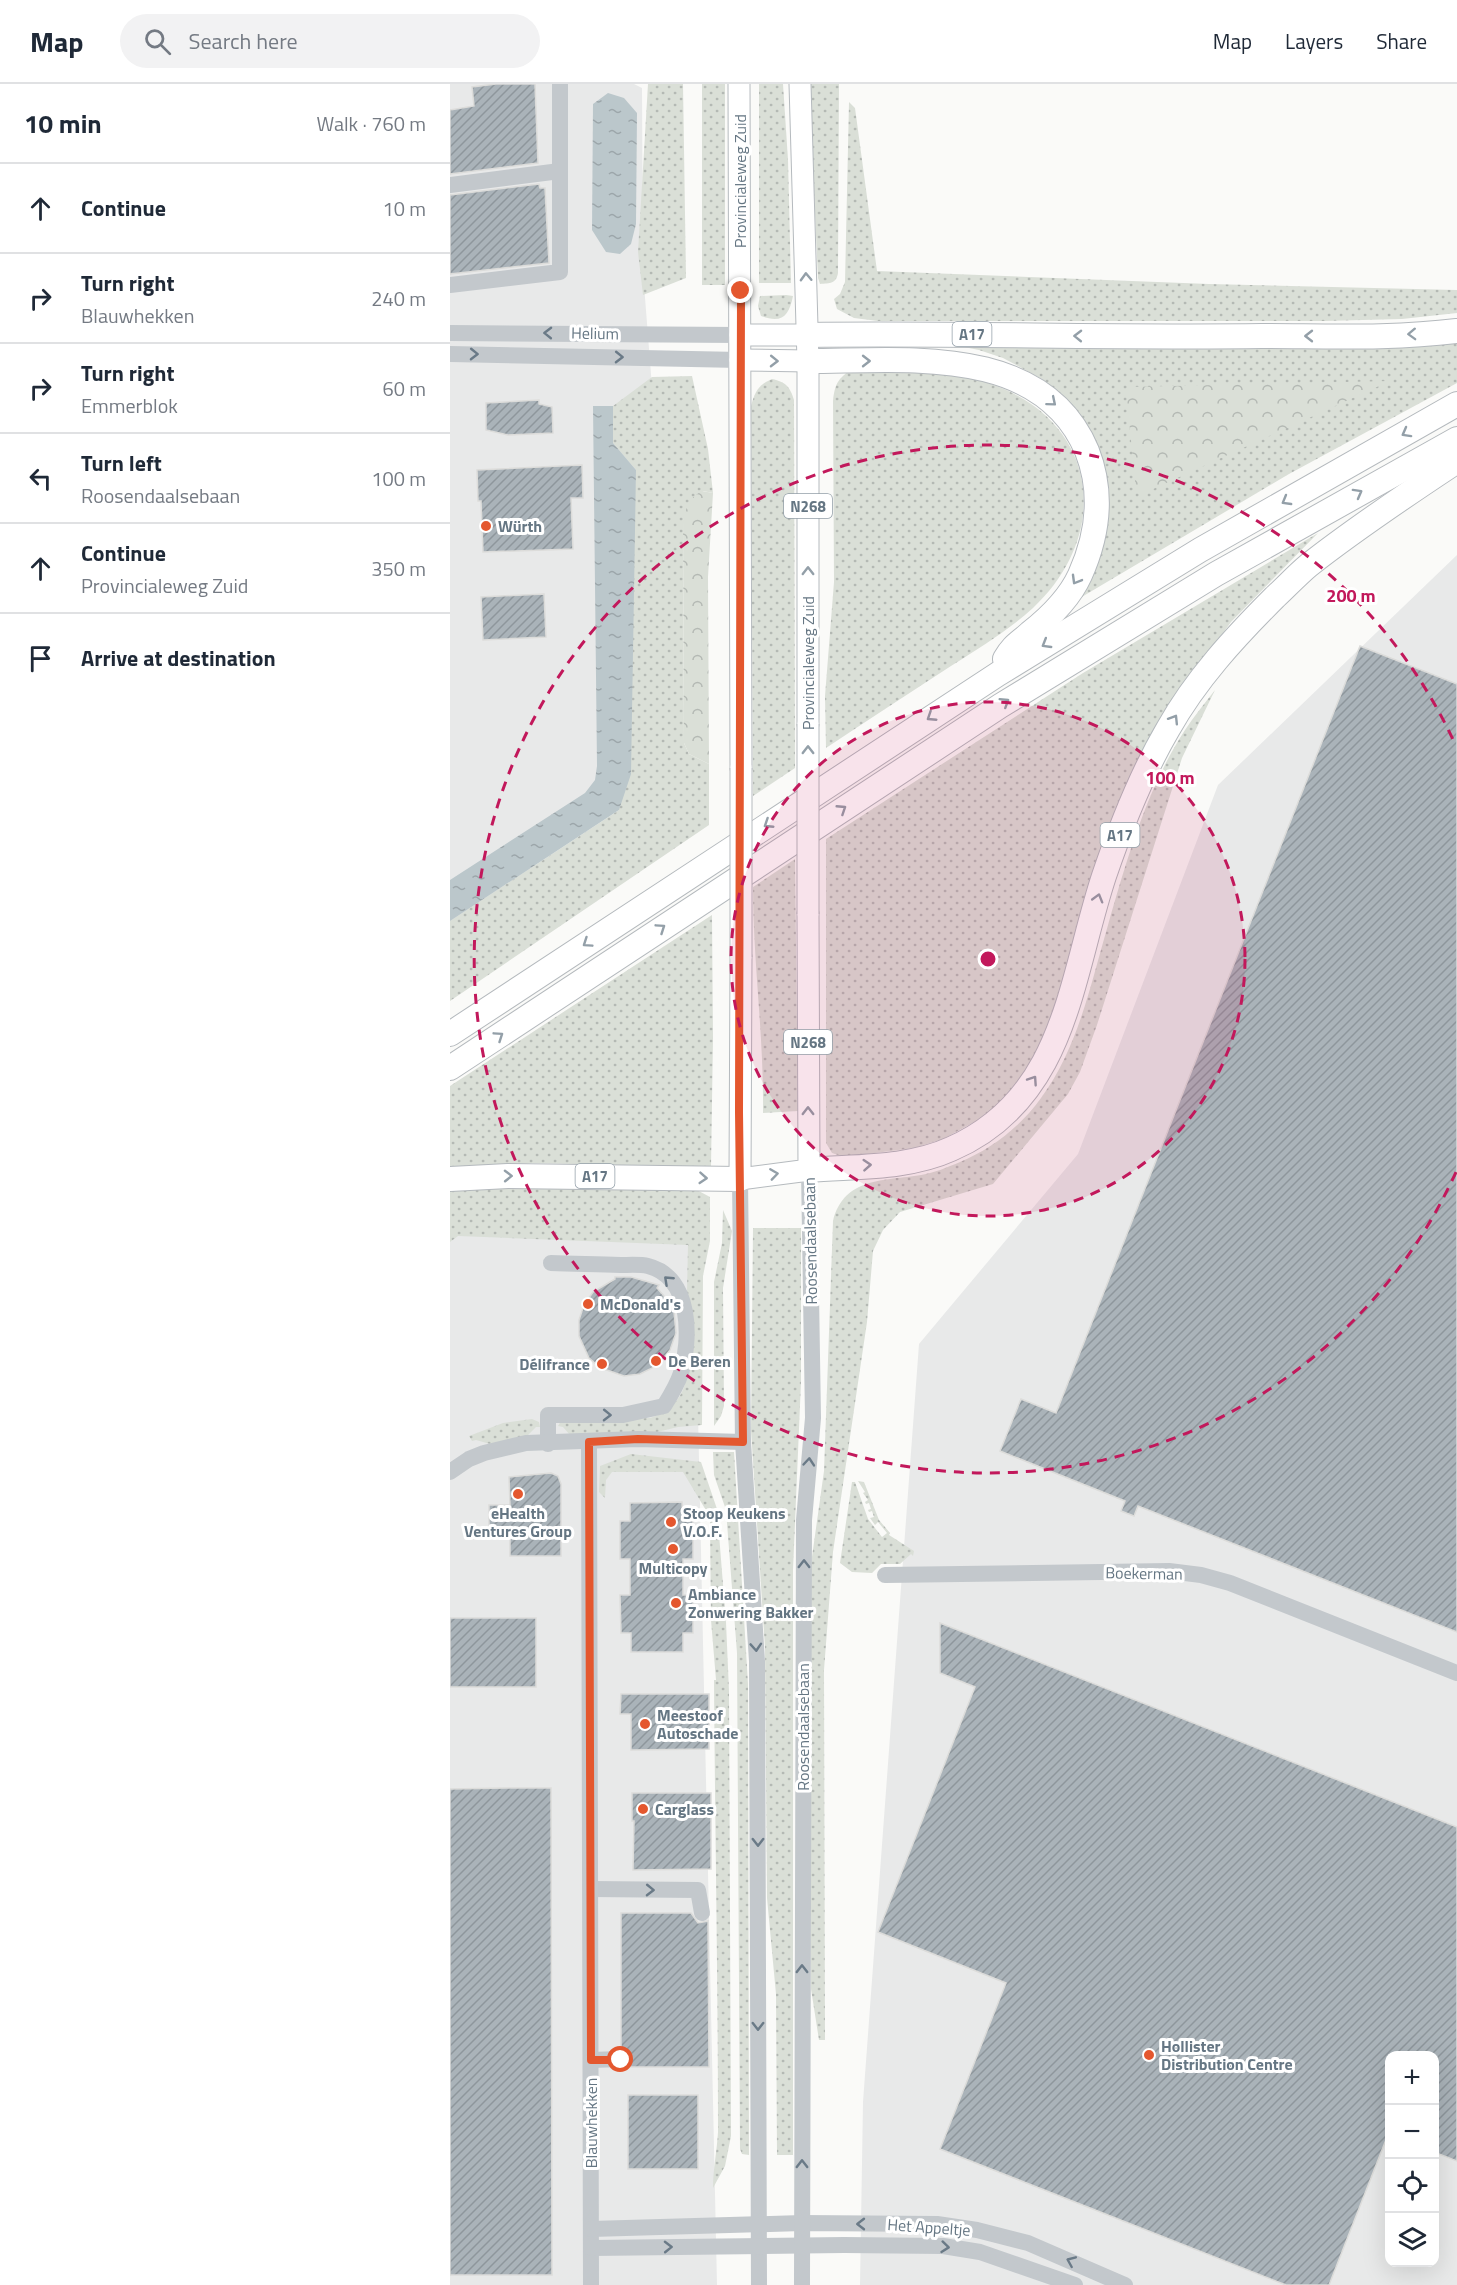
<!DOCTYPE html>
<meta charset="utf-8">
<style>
body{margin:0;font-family:"Titillium Web",sans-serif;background:#f2f2f3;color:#1f2937}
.controls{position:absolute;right:18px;bottom:18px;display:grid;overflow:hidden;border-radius:12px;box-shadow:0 6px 24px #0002}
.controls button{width:54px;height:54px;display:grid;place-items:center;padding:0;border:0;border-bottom:2px solid #e0e1e3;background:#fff;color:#1f2937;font:30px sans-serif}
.stop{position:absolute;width:18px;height:18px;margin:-14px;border:4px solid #e4572e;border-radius:50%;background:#fff}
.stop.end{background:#e4572e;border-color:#fff;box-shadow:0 2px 6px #0008}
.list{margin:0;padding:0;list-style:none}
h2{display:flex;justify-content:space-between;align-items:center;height:78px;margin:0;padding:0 24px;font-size:26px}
h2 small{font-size:20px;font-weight:400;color:#747a83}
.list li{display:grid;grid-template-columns:39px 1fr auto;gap:18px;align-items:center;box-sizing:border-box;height:90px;padding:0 24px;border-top:2px solid #e0e1e3}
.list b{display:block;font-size:22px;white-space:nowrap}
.list p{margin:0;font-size:20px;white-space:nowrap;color:#747a83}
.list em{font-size:20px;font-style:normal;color:#747a83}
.icon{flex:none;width:33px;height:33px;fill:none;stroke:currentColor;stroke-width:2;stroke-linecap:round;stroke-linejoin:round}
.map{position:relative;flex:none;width:1007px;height:2201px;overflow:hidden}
header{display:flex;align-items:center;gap:36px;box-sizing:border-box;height:84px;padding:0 30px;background:#fff;border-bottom:2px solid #e0e1e3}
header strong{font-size:28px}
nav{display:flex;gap:33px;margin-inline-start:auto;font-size:21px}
.search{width:420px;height:54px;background:#f2f2f3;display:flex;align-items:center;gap:15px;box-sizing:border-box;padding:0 21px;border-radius:33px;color:#747a83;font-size:22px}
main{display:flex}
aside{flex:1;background:#fff}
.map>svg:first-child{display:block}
.built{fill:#e8e9e9;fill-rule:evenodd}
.grass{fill:url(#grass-dots)}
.forest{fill:url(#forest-crowns)}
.water{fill:url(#water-ripples)}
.building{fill:url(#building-hatch);stroke:#dcdcda;stroke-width:1.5}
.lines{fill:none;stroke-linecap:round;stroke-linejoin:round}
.major-casing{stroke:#b5babe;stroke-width:23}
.highway-casing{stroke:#b4b9bd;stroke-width:26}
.minor{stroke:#c3c8cc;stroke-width:16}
.major{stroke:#fff;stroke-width:21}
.highway{stroke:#fff;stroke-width:24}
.major-bridge-casing{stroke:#b5babe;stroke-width:23;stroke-linecap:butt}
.major-bridge{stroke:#fff;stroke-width:21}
.oneway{stroke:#939fa8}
.oneway2{stroke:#6a7a87}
.route{stroke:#e4572e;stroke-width:8}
.ring{fill:none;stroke:#c2185b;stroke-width:3;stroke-dasharray:10 8}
.poi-dot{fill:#e4572e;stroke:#fff;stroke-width:2}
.labels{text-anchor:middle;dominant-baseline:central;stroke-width:6;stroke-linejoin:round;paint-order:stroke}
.shield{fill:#fff;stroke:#939fa8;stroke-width:1.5}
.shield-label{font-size:15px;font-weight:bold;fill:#657683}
.street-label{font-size:16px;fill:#657683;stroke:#fff}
.poi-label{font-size:16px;font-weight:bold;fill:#657683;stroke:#fff;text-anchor:start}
.centre{fill:#c2185b;stroke:#fff;stroke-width:3}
.ring-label{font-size:18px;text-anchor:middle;font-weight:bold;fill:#c2185b;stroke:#fff;stroke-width:6;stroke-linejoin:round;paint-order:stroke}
</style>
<header>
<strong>Map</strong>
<div class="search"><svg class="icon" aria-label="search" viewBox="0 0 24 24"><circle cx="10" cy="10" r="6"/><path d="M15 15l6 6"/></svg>Search here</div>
<nav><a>Map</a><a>Layers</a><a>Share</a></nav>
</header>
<main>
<aside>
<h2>10 min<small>Walk · 760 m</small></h2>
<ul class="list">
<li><svg class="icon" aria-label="ahead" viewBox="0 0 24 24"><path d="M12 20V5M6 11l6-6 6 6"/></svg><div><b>Continue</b></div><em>10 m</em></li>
<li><svg class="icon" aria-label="right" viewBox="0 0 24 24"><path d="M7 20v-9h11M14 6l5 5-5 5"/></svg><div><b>Turn right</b><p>Blauwhekken</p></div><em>240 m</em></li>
<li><svg class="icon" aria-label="right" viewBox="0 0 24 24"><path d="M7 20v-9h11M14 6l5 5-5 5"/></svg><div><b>Turn right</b><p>Emmerblok</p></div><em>60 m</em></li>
<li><svg class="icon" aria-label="left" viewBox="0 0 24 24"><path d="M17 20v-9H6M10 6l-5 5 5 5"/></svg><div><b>Turn left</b><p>Roosendaalsebaan</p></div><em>100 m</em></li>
<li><svg class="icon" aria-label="ahead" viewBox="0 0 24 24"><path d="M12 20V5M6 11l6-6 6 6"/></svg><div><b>Continue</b><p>Provincialeweg Zuid</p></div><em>350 m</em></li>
<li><svg class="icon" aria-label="arrive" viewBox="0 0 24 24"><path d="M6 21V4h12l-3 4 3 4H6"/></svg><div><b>Arrive at destination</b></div></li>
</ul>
</aside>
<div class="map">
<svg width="1007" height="2201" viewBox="0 0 1007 2201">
<defs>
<pattern id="grass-dots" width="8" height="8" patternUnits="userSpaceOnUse" patternTransform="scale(1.5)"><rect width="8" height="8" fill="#dadfd7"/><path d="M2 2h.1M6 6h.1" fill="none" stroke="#b4b9b4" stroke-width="1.8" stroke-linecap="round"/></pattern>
<pattern id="forest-crowns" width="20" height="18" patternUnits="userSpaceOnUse" patternTransform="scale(1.5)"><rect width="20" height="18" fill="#dadfd7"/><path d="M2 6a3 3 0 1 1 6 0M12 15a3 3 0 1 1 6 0" fill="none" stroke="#b4b9b4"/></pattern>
<pattern id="water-ripples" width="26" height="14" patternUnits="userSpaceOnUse" patternTransform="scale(1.5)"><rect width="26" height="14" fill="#bbc7cb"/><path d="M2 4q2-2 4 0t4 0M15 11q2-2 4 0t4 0" fill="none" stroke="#9ca6aa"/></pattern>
<pattern id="building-hatch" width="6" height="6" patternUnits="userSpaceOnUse" patternTransform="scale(1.5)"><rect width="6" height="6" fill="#aab3b9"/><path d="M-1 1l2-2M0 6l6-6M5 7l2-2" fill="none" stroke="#8e969c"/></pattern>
</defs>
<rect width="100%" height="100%" fill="#fafaf8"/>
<g class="built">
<path d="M0 0H184L192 4 193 188 220 533 165 685 0 879Z"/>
<path d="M1007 471V2201H410L413 2018 469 1260 628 1070 768 701ZM940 1972H984V2178H940Z"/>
<path d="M0 1138 244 1146 267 2201H0Z"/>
</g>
<g class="grass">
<path d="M198 0H233L236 194 193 211 188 168Z"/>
<rect x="252" y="0" width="23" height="201"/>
<path d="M309 0H333L338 76 341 199H309Z"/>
<path d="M359 0H389L388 189C386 200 380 199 370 200L368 194Z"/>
<path d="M399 18 405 24 427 187 759 200 1007 206V229L952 235 874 237H428L404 234 387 225 384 215 390 210 395 198Z"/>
<path d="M336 211 343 212C339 232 332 240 311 232L308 222 310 212Z"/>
<path d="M1007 254V299L839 390 630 514 628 512 642 482 629 332 612 312 592 295 553 274 529 266 509 262Z"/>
<path d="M406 283C450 287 499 285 541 300 648 337 663 449 583 524 559 546 529 564 501 582 459 609 417 637 376 664L375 612 384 498 383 317C385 298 389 293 406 283Z"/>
<path d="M242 292 258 365 263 409 253 407 233 436 234 659 239 670 259 680V741L0 917V837L169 726 186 386 163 359V322L202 293Z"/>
<path d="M322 295C336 298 340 303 344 316L345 684 303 712 301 322C305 308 308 301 322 295Z"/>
<path d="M868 449 781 538 727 613 595 960 556 1014 528 1036 493 1055 464 1064 394 1073 382 1069 376 1059V755L633 589Z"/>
<path d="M765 606 732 674 647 941 630 988 618 1010 543 1100 450 1128 433 1146 423 1167 417 1238 383 1468 374 1586 375 1956H369L361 1905 360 1487 374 1387 383 1137C394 1093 434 1097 471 1091 484 1089 498 1083 510 1078 542 1065 571 1042 591 1014 628 964 641 899 658 841 677 775 697 704 735 646 744 632 755 619 765 606Z"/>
<path d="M345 775 348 1027 313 1029C314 953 303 878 303 803Z"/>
<path d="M262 831 263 954 261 1083 82 1079 0 1083V1002Z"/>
<path d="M33 1102 245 1105 260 1113V1157L253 1192 252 1341 228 1343 203 1349 120 1351 113 1343 108 1342 111 1337 200 1334C218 1329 230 1317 235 1300L238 1161 8 1152 0 1158V1104Z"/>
<path d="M273 1126 282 1147 273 1204 274 1322 271 1332 264 1342V1198L272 1159Z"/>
<path d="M303 1144H351V1298L343 1486V2071H327L326 1910 317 1814 315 1564 301 1346Z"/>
<path d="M82 1335 89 1338 90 1343H86L77 1352 40 1360 26 1356 22 1357 19 1352 53 1339Z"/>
<path d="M263 1368H284L298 1600 299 2071 292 2070 290 2065 287 1569 276 1426 264 1391Z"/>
<path d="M181 1370 251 1378 267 1425 276 1538 279 1607 281 2052 275 2082 263 2104C263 2085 267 2067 268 2048 268 1897 265 1746 264 1596H266L261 1536 260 1438 257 1428 233 1388H162L156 1396 155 1414 149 1408 150 1382Z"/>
<path d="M408 1397 414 1398 429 1436 440 1449 439 1451 464 1467 463 1472 461 1470 450 1480H431L422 1489 402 1488 390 1479 402 1398H405L418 1435 432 1453 437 1449 428 1438 425 1441 420 1434 424 1433 422 1427 419 1428 418 1426 421 1425 419 1419 416 1420 415 1418 418 1416 413 1409 415 1408Z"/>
</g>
<g class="forest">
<path d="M940 297 701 406 689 409 686 407 676 306 678 303Z"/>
<path d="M252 407 263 409 258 493 259 680 239 670 234 659 233 436C237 422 239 414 252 407Z"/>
</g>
<g class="water">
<path d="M158 9 174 14 187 29 186 140 181 160 170 170 156 168 142 146 143 20Z"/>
<path d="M143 322H163V359L186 386 181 690 169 726 0 837V796L135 709 145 696 147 682Z"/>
</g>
<g class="building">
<path d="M46 0H85L88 79 0 90V26L24 22 22 3Z"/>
<path d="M89 100 90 104H95L99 179 0 190V111Z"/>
<path d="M89 316V320L102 323 103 349 58 351 36 346V319Z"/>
<path d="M132 381 133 414H121L123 465 33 468 31 417H28L27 386Z"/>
<path d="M94 510 96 553 33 556 31 513Z"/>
<path d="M910 562 1007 600V1548L688 1422 684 1432 671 1427 675 1417 550 1367 571 1315 606 1329Z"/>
<path d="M165 1193H181L209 1201 207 1204 220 1219 224 1228 226 1249 220 1266 208 1281 190 1290 174 1292 151 1284 139 1274 129 1252V1236L134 1221 143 1208 165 1195Z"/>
<path d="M101 1389 108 1392 111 1400V1472H60V1447H39V1421H60L59 1393Z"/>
<path d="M232 1418 233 1437H243V1475H233V1511H243V1549H233V1568H181V1549H171L170 1511H180V1475H170V1437H180V1419Z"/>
<rect x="0" y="1534" width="86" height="69"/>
<path d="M490 1539 1007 1743V2077L984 2068V1971H939V2048L879 2201H836L490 2065 556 1899 428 1848 525 1603 490 1589Z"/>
<path d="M171 1610H259V1665L181 1666V1630H170Z"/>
<path d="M57 1704H101L102 2191H0V1705Z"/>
<path d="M182 1709H261V1785L183 1786 184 1737H182Z"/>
<path d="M171 1829H241L248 1839 258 1837 259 1983H177L181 1975 180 1970 171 1965Z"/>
<rect x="178" y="2011" width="70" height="74"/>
</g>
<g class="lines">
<g class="major-casing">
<g id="major">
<path d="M289 0 291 684"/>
<path d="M350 0 358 277V640"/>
<path d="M290 251H357"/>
<path d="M290 276 358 277"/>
<path d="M291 873 290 1095 359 1086 358 830"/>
</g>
</g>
<g class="highway-casing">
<g id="highway">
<path d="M357 251C509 249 660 254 812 252 876 252 943 255 1007 247"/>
<path d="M358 277C454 277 592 259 637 367 653 408 648 451 630 491 620 513 599 534 580 549 569 559 563 561 555 575"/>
<path d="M0 950 548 590 750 466 1007 320"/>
<path d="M0 984 550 622 766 490 1007 355"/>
<path d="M359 1086C405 1082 457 1085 501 1065 616 1015 620 895 654 792 671 742 691 691 718 645 746 595 785 553 825 513 836 503 847 491 859 481 906 444 957 410 1007 377"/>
<path d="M0 1095 58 1092 290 1095"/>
</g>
</g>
<g class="minor">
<path d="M0 101 110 87"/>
<path d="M0 201 110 188V0"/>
<path d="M0 249 290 251"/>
<path d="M0 270 290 276"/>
<path d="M290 1095 293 1358 307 1577 309 2201"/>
<path d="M139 1358 141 2201"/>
<path d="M98 1360V1331H173L214 1322C221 1311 227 1301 231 1289 241 1255 242 1193 198 1182 190 1180 179 1181 170 1181 147 1180 124 1180 101 1179"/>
<path d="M0 1388 19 1375 34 1369 76 1359 188 1355 293 1358"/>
<path d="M435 1491 719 1487 751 1491 780 1499 1007 1589"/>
<path d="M141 1805 248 1806 252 1829"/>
<path d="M141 1976 171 1975"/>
<path d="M141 2145 352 2139 487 2140 527 2146 578 2159 675 2201"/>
<path d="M141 2164 394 2161 493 2162 530 2168 625 2201"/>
<path d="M352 2201 354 1436 363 1334 359 1086"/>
</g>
<use href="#major" class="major"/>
<use href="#highway" class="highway"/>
<g class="major-bridge-casing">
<g id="major-bridge">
<path d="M358 640V830"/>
<path d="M291 873V684"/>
</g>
</g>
<use href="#major-bridge" class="major-bridge"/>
</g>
<defs><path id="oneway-chevron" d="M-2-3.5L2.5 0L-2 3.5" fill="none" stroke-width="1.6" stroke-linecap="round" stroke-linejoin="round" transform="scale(1.5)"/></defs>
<g class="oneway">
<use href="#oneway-chevron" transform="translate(356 193) rotate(-92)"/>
<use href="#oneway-chevron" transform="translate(962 250) rotate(178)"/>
<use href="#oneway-chevron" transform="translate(628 252) rotate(-179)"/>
<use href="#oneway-chevron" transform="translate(859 252) rotate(180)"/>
<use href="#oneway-chevron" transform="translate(324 277) rotate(1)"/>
<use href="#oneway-chevron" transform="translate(416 277)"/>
<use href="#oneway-chevron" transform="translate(602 318) rotate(40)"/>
<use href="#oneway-chevron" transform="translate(956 349) rotate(151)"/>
<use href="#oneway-chevron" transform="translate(908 409) rotate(-29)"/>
<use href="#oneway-chevron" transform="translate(836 417) rotate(150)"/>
<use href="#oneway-chevron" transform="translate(358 487) rotate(-90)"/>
<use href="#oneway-chevron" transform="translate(626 496) rotate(120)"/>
<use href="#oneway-chevron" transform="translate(596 560) rotate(149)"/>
<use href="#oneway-chevron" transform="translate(555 618) rotate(-32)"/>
<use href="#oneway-chevron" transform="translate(481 633) rotate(147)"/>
<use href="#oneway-chevron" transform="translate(724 635) rotate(-58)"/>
<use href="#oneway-chevron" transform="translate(358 666) rotate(-90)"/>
<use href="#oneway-chevron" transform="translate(392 725) rotate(-33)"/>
<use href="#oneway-chevron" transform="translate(318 740) rotate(147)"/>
<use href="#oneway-chevron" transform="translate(648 814) rotate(-74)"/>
<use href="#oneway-chevron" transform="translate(211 844) rotate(-34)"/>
<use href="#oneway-chevron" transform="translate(137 859) rotate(146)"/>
<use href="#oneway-chevron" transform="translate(49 952) rotate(-34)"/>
<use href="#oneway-chevron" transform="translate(583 996) rotate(-56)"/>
<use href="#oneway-chevron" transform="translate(358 1027) rotate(-90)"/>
<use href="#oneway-chevron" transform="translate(417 1081) rotate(-4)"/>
<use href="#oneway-chevron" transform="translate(324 1090) rotate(-8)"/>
<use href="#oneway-chevron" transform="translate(58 1092) rotate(-1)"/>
<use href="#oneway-chevron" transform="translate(253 1094) rotate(4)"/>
</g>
<g class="oneway2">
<use href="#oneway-chevron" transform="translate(98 249) rotate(-179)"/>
<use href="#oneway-chevron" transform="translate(24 270) rotate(1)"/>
<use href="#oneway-chevron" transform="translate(169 273) rotate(1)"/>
<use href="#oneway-chevron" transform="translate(218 1196) rotate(-137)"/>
<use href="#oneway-chevron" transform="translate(157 1331) rotate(1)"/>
<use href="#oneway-chevron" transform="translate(359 1378) rotate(-85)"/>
<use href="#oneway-chevron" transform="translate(354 1480) rotate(-90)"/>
<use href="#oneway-chevron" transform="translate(306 1563) rotate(86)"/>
<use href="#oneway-chevron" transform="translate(308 1758) rotate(90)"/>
<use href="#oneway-chevron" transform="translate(200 1806) rotate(1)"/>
<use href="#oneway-chevron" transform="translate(352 1885) rotate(-90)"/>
<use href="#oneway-chevron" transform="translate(308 1942) rotate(90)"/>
<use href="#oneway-chevron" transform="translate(352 2080) rotate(-90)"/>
<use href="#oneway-chevron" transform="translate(411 2140) rotate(-180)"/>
<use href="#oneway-chevron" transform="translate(218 2163) rotate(-1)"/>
<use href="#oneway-chevron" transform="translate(495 2163) rotate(6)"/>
<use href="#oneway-chevron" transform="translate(621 2177) rotate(-157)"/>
</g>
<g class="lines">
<path class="route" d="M171 1976H141L139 1358 188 1355 293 1358 289 1028 291 207"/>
</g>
<circle cx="538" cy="875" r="257" fill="#c2185b" fill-opacity=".12"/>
<g class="ring">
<circle cx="538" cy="875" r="257"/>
<path d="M1006 1088A514 514 0 1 1 1006 662"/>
</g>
<g class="poi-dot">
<circle cx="36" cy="442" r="6"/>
<circle cx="138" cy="1220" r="6"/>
<circle cx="206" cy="1277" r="6"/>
<circle cx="152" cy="1280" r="6"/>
<circle cx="68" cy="1410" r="6"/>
<circle cx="221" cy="1438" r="6"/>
<circle cx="223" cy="1465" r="6"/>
<circle cx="226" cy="1519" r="6"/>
<circle cx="195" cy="1640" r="6"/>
<circle cx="193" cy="1725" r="6"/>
<circle cx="699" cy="1971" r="6"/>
</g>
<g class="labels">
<g class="shield">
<rect x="502.5" y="238" width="39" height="24" rx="4.5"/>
<rect x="334" y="410" width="48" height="24" rx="4.5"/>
<rect x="650.5" y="739" width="39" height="24" rx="4.5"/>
<rect x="334" y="946" width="48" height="24" rx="4.5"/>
<rect x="125.5" y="1080" width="39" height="24" rx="4.5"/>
</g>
<g class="shield-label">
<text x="522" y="250">A17</text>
<text x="358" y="422">N268</text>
<text x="670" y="751">A17</text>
<text x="358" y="958">N268</text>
<text x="145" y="1092">A17</text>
</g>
<g class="street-label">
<text transform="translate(290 97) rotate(-90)">Provincialeweg Zuid</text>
<text transform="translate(145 249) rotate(1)">Helium</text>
<text transform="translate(358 579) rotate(-90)">Provincialeweg Zuid</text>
<text transform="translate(360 1157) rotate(-91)">Roosendaalsebaan</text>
<text transform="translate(694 1489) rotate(1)">Boekerman</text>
<text transform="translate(353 1643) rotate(-90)">Roosendaalsebaan</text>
<text transform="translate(141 2039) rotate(-90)">Blauwhekken</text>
<text transform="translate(479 2143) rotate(4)">Het Appeltje</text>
</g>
<g class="poi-label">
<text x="48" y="442">Würth</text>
<text x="150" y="1220">McDonald's</text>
<text x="218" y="1277">De Beren</text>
<text x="140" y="1280" text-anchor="end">Délifrance</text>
<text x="68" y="1429" text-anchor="middle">eHealth<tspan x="68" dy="18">Ventures Group</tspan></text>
<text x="233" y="1429">Stoop Keukens<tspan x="233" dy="18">V.O.F.</tspan></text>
<text x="223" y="1484" text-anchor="middle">Multicopy</text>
<text x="238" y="1510">Ambiance<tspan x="238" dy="18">Zonwering Bakker</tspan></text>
<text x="207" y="1631">Meestoof<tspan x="207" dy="18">Autoschade</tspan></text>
<text x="205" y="1725">Carglass</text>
<text x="711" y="1962">Hollister<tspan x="711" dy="18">Distribution Centre</tspan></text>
</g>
</g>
<circle cx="538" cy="875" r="9" class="centre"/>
<g class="ring-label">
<text x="901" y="518">200 m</text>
<text x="720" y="700">100 m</text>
</g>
</svg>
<div class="controls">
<button>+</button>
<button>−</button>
<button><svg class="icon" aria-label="locate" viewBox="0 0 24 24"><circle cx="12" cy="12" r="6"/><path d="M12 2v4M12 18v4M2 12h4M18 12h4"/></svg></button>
<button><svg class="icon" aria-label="layers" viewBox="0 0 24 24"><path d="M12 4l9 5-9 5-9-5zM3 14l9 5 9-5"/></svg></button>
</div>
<div class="stop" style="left:171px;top:1976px"></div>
<div class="stop end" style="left:291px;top:207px"></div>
</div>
</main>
